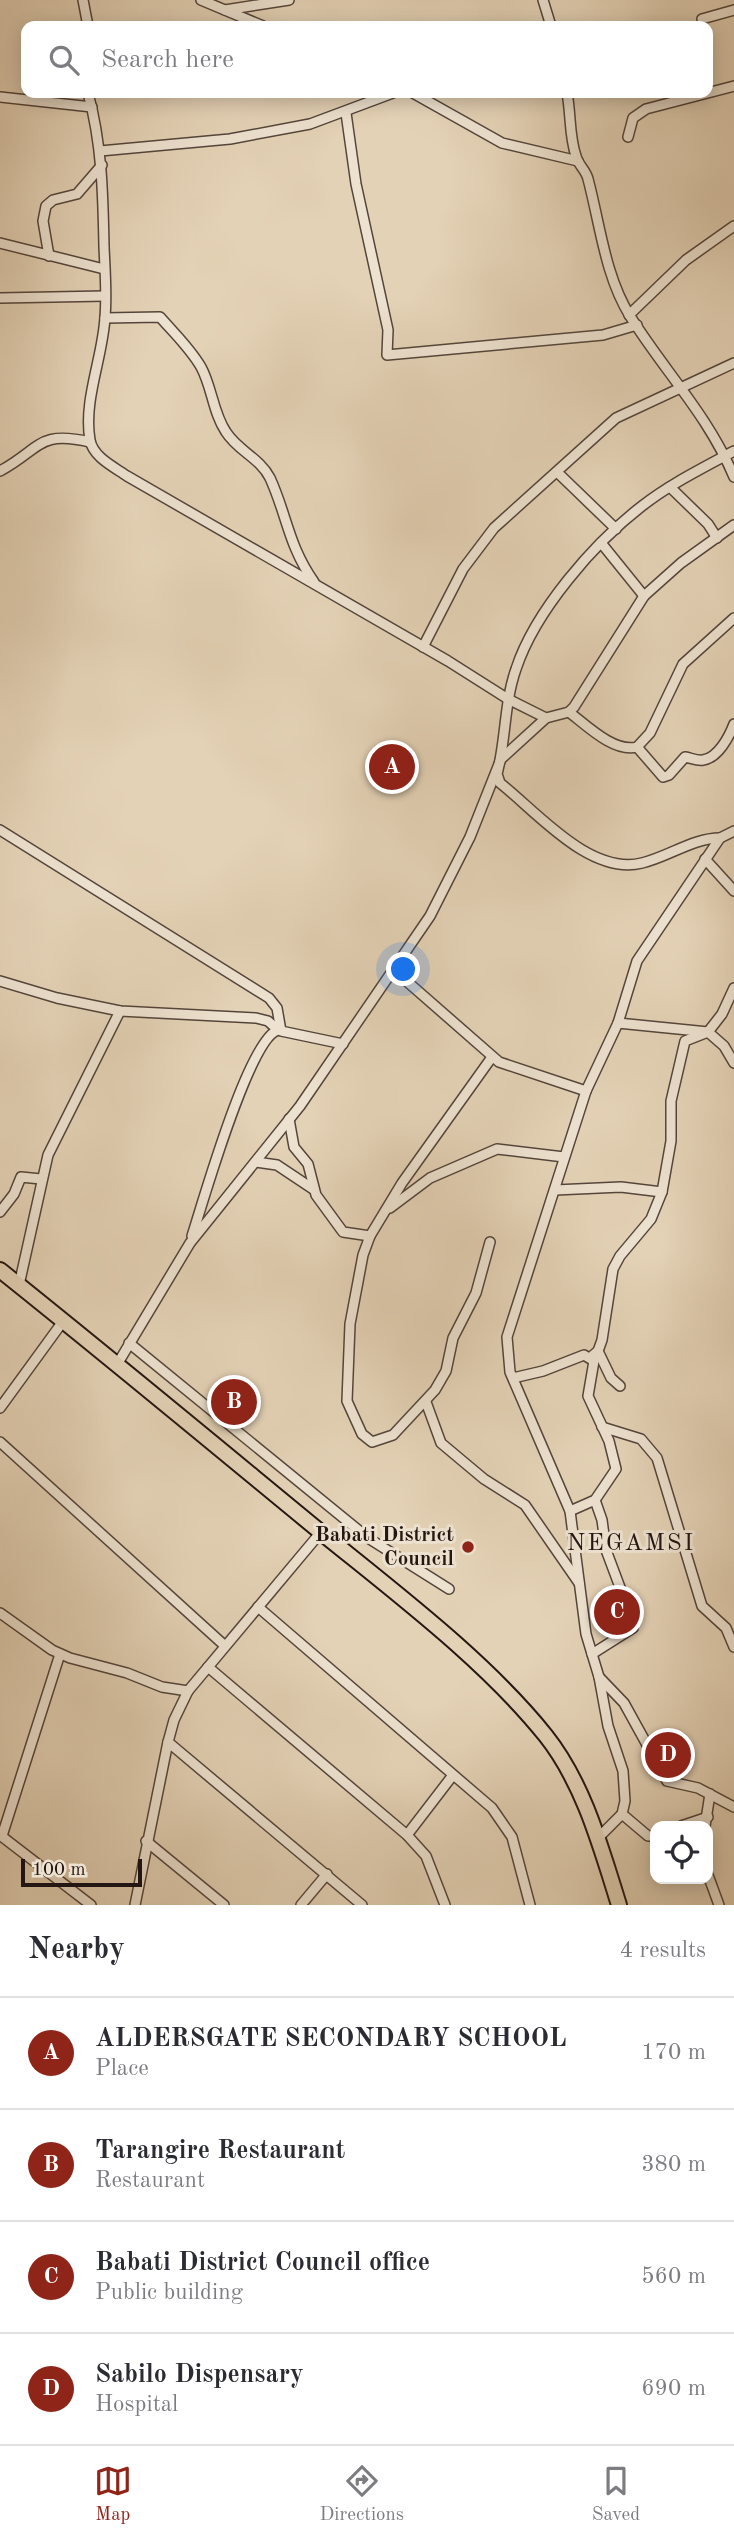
<!DOCTYPE html>
<style>
body{margin:0;font-family:"Old Standard TT",serif;background:#f7f7f7;color:#2b2b33}
.controls{position:absolute;right:21px;bottom:21px;display:grid;overflow:hidden;border-radius:14px;box-shadow:0 4px 18px #0003}
.controls button{width:63px;height:63px;display:grid;place-items:center;padding:0;border:0;border-bottom:2px solid #e1e1e2;background:#fff;color:#2b2b33;font:35px sans-serif}
.scale{position:absolute;left:21px;bottom:18px;width:121px;box-sizing:border-box;padding-left:7px;border:4px solid #241612;border-top:0;font-size:19px;line-height:24px;white-space:nowrap;color:#241612;-webkit-text-stroke:5px #ede2d0;paint-order:stroke}
.you{position:absolute;left:404px;top:970px;width:24px;height:24px;margin:-18px;border:5px solid #fff;border-radius:50%;background:#1a73e8;box-shadow:0 0 0 10px #1a73e833}
.badge{display:grid;place-items:center;width:46px;height:46px;border-radius:50%;background:#8f2418;color:#fff;font-size:23px;font-weight:700}
.pin{position:absolute;translate:-50% -50%;border:4px solid #fff;box-shadow:0 2px 7px #0006}
.list{margin:0;padding:0;list-style:none}
h2{display:flex;justify-content:space-between;align-items:center;height:91px;margin:0;padding:0 28px;font-size:30px}
h2 small{font-size:23px;font-weight:400;color:#7c7c81}
.list li{display:grid;grid-template-columns:46px 1fr auto;gap:21px;align-items:center;box-sizing:border-box;height:112px;padding:0 28px;border-top:2px solid #e1e1e2}
.list b{display:block;font-size:26px;white-space:nowrap}
.list p{margin:0;font-size:23px;white-space:nowrap;color:#7c7c81}
.list em{font-size:23px;font-style:normal;color:#7c7c81}
.icon{flex:none;width:38px;height:38px;fill:none;stroke:currentColor;stroke-width:2;stroke-linecap:round;stroke-linejoin:round}
.map{position:relative;flex:none;width:734px;height:1905px;overflow:hidden}
.search{position:absolute;background:#fff;box-shadow:0 4px 18px #0003;left:21px;right:21px;top:21px;height:77px;display:flex;align-items:center;gap:18px;box-sizing:border-box;padding:0 24px;border-radius:14px;color:#7c7c81;font-size:26px}
.sheet{height:539px;background:#fff}
nav{display:flex;justify-content:space-around;align-items:center;box-sizing:border-box;height:98px;border-top:2px solid #e1e1e2;background:#fff;font-size:19px;color:#7c7c81}
nav a{display:grid;justify-items:center;gap:4px}
nav .on{color:#8f2418}
.map>svg:first-child{display:block}
.lines{fill:none;stroke-linecap:round;stroke-linejoin:round}
.minor-casing{stroke:#54453b;stroke-width:12}
.trunk-casing{stroke:#241612;stroke-width:18}
.minor{stroke:#ede2d0;stroke-width:9}
.trunk{stroke:#e4d2b6;stroke-width:14}
.poi-dot{fill:#8f2418;stroke:#ede2d0;stroke-width:2.5}
.labels{text-anchor:middle;dominant-baseline:central;stroke-width:6;stroke-linejoin:round;paint-order:stroke}
.poi-label{font-size:21px;font-weight:bold;fill:#241612;stroke:#ede2d0;text-anchor:end}
.quarter-label{font-size:24px;letter-spacing:2px;fill:#241612;stroke:#ede2d0}
</style>
<div class="map">
<svg width="734" height="1905" viewBox="0 0 734 1905">
<rect width="100%" height="100%" fill="#e4d2b6"/>
<filter id="stains"><feTurbulence type="fractalNoise" baseFrequency=".00286" numOctaves="4"/><feColorMatrix values="0 0 0 0 .2 0 0 0 0 .09 0 0 0 0 .02 0 0 0 .5 -.17"/></filter>
<radialGradient id="worn" r=".72"><stop offset=".6" stop-color="#630" stop-opacity="0"/><stop offset="1" stop-color="#630" stop-opacity=".3"/></radialGradient>
<g class="lines">
<g class="minor-casing">
<g id="minor">
<path d="M83 0 88 26"/>
<path d="M201 0 263 26"/>
<path d="M543 0 551 26"/>
<path d="M225 10 289 0"/>
<path d="M702 19 734 10"/>
<path d="M88 93C102 144 103 194 104 247 105 270 107 294 105 317 103 357 83 400 90 440 93 457 114 467 127 476L448 661 508 699 546 718"/>
<path d="M413 93 502 143 578 161"/>
<path d="M567 93C571 113 569 136 576 156 578 165 586 170 588 179 600 224 605 276 630 316 665 372 708 415 734 477"/>
<path d="M0 97 92 107"/>
<path d="M346 113 356 184 388 330 387 355 603 335 637 325"/>
<path d="M628 137 633 118 646 109 734 86"/>
<path d="M100 151 230 139 310 124 393 93"/>
<path d="M0 243 104 269"/>
<path d="M49 256 43 221 46 206 53 200 77 194 102 165"/>
<path d="M0 298 105 296"/>
<path d="M629 315 686 260 734 226"/>
<path d="M105 318 160 317C174 333 190 348 201 367 212 387 213 413 226 432 238 451 260 458 270 478 287 515 288 545 314 582"/>
<path d="M0 471C41 449 37 430 90 442"/>
<path d="M557 472 616 529"/>
<path d="M670 487 708 524 717 538"/>
<path d="M602 544 644 596"/>
<path d="M423 647 463 569 494 528 616 418 734 363"/>
<path d="M569 712C586 725 614 753 637 747L650 733 683 664 734 618"/>
<path d="M637 747 663 777 669 775 685 757C691 758 697 761 703 760 718 758 729 737 734 724"/>
<path d="M0 830 269 998 277 1008 281 1031 343 1044"/>
<path d="M720 838C693 838 668 857 642 863 590 876 537 812 500 783L497 774C506 740 504 703 516 669 535 611 594 543 642 506 670 484 703 468 734 451"/>
<path d="M705 859 734 891"/>
<path d="M395 971 499 1062 586 1091"/>
<path d="M0 981 57 998 120 1011 256 1018 268 1021 278 1030C249 1039 203 1202 192 1236"/>
<path d="M618 1023 708 1032 724 1046 734 1063"/>
<path d="M289 1119 294 1147 308 1164 316 1195 343 1232 370 1236"/>
<path d="M256 1162 277 1165 313 1189"/>
<path d="M555 1190 621 1187 662 1192"/>
<path d="M390 1208 430 1178 497 1149 564 1157"/>
<path d="M0 1212 14 1194 21 1177 41 1179"/>
<path d="M490 1242 476 1293 453 1338 446 1371 435 1390 393 1435 372 1442 362 1434 347 1401 350 1324 363 1255 370 1236 402 1183 492 1057"/>
<path d="M19 1285 48 1155 120 1011"/>
<path d="M129 1343 368 1538 449 1589"/>
<path d="M598 1351 611 1378 620 1386"/>
<path d="M591 1357 598 1351 602 1340 613 1269 620 1256 651 1219 662 1192 671 1141V1101L685 1041 708 1032 722 1014 734 988"/>
<path d="M118 1363 190 1243 300 1106 430 916 470 837 501 759 546 718 569 712 574 707 644 596 681 563 734 525"/>
<path d="M513 1378 543 1371 584 1355 594 1361 588 1396 609 1441 616 1469 595 1500 570 1511"/>
<path d="M426 1402 441 1443 484 1479 525 1505 579 1583"/>
<path d="M0 1408 64 1320"/>
<path d="M602 1427 641 1439 657 1458 702 1606 726 1628 734 1647"/>
<path d="M0 1442 224 1645"/>
<path d="M258 1607 492 1808 512 1837 530 1905"/>
<path d="M0 1613 52 1650 70 1658 127 1673 162 1687 188 1691"/>
<path d="M592 1654 633 1628V1622L606 1550 602 1520 595 1500"/>
<path d="M208 1667 407 1835 426 1856 445 1905"/>
<path d="M599 1677 624 1703 667 1781 698 1788 734 1807"/>
<path d="M168 1742 362 1905"/>
<path d="M622 1814 648 1836H655"/>
<path d="M681 1826 708 1817"/>
<path d="M705 1826 710 1794"/>
<path d="M0 1835 91 1905"/>
<path d="M407 1835 453 1775"/>
<path d="M2 1836 60 1654"/>
<path d="M598 1838 622 1814 625 1801 623 1771 608 1726 599 1677 586 1634 570 1511 510 1372 507 1337 586 1091 618 1023 637 961 720 838 734 831"/>
<path d="M146 1841 224 1905"/>
<path d="M708 1875 719 1905"/>
<path d="M135 1905 168 1742 174 1720 188 1691 321 1532"/>
<path d="M301 1905 327 1874"/>
</g>
</g>
<g class="trunk-casing">
<path id="trunk" d="M0 1270C109 1357 216 1446 323 1534 397 1594 487 1662 546 1736 584 1784 601 1848 619 1905"/>
</g>
<use href="#minor" class="minor"/>
<use href="#trunk" class="trunk"/>
</g>
<circle class="poi-dot" cx="468" cy="1547" r="7"/>
<g class="labels">
<g class="poi-label">
<text x="454" y="1535">Babati District<tspan x="454" dy="24">Council</tspan></text>
</g>
<g class="quarter-label">
<text x="631" y="1544">NEGAMSI</text>
</g>
</g>
<rect width="100%" height="100%" filter="url(#stains)"/>
<rect width="100%" height="100%" fill="url(#worn)"/>
</svg>
<div class="controls">
<button><svg class="icon" aria-label="locate" viewBox="0 0 24 24"><circle cx="12" cy="12" r="6"/><path d="M12 2v4M12 18v4M2 12h4M18 12h4"/></svg></button>
</div>
<div class="scale">100 m</div>
<div class="you"></div>
<div class="pin badge" style="left:392px;top:767px">A</div>
<div class="pin badge" style="left:234px;top:1402px">B</div>
<div class="pin badge" style="left:617px;top:1612px">C</div>
<div class="pin badge" style="left:668px;top:1755px">D</div>
<div class="search"><svg class="icon" aria-label="search" viewBox="0 0 24 24"><circle cx="10" cy="10" r="6"/><path d="M15 15l6 6"/></svg>Search here</div>
</div>
<section class="sheet">
<h2>Nearby<small>4 results</small></h2>
<ul class="list">
<li><span class="badge">A</span><div><b>ALDERSGATE SECONDARY SCHOOL</b><p>Place</p></div><em>170 m</em></li>
<li><span class="badge">B</span><div><b>Tarangire Restaurant</b><p>Restaurant</p></div><em>380 m</em></li>
<li><span class="badge">C</span><div><b>Babati District Council office</b><p>Public building</p></div><em>560 m</em></li>
<li><span class="badge">D</span><div><b>Sabilo Dispensary</b><p>Hospital</p></div><em>690 m</em></li>
</ul>
</section>
<nav>
<a class="on"><svg class="icon" aria-label="map" viewBox="0 0 24 24"><path d="M3 6l6-2 6 2 6-2v14l-6 2-6-2-6 2zM9 4v14M15 6v14"/></svg>Map</a>
<a><svg class="icon" aria-label="directions" viewBox="0 0 24 24"><path d="M12 3l9 9-9 9-9-9zM9 14v-3h6M13 9l2 2-2 2"/></svg>Directions</a>
<a><svg class="icon" aria-label="saved" viewBox="0 0 24 24"><path d="M7 4h10v16l-5-4-5 4z"/></svg>Saved</a>
</nav>
